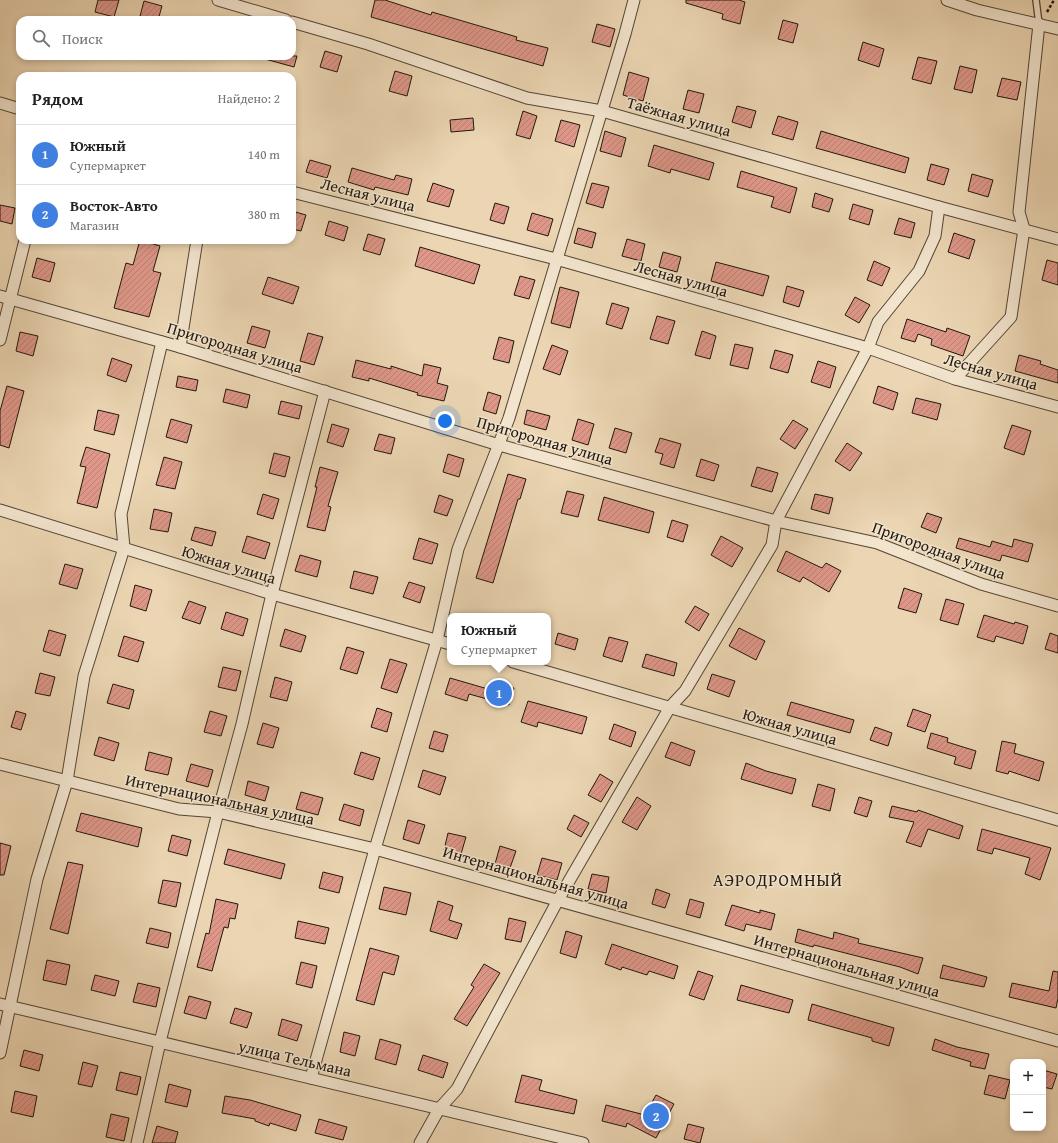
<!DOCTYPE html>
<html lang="ru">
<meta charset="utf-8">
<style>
body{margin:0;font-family:"Gentium Book Plus",serif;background:#f2f2f2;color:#202124}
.controls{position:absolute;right:12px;bottom:12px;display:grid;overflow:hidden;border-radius:8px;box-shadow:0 2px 6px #0003}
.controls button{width:36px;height:36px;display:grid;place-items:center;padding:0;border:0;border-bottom:1px solid #e0e0e0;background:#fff;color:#202124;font:20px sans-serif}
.you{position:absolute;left:445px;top:421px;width:14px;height:14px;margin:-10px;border:3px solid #fff;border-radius:50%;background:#1a73e8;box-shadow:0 0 0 6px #1a73e833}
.badge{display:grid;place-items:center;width:26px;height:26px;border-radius:50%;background:#b45309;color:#fff;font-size:13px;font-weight:700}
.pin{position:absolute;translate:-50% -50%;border:2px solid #fff;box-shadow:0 1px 4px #0006}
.popup{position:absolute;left:447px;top:613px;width:104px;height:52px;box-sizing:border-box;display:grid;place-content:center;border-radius:8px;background:#fff;filter:drop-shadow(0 1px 3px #0005);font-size:13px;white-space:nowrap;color:#757577}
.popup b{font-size:15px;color:#202124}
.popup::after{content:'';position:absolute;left:50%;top:100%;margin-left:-8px;border:8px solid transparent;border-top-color:#fff}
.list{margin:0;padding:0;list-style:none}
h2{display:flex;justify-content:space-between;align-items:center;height:52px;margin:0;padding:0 16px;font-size:17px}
h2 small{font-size:13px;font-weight:400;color:#757577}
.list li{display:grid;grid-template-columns:26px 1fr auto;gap:12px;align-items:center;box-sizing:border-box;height:60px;padding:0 16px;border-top:1px solid #e0e0e0}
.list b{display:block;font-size:15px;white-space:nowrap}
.list p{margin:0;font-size:13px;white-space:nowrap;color:#757577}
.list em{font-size:13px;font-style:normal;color:#757577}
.icon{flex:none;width:22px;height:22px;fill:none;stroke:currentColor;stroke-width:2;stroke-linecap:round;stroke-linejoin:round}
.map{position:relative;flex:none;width:1058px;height:1143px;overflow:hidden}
.search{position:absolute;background:#fff;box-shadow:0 2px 6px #0003;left:16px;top:16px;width:280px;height:44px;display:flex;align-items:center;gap:10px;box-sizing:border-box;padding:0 14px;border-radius:12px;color:#757577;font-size:15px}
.panel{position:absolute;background:#fff;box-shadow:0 2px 6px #0003;left:16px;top:72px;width:280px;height:172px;border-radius:12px}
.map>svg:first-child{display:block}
.building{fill:url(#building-hatch);stroke:#20170d}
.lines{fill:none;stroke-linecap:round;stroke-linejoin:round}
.service-casing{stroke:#534636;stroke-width:8}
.minor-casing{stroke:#534636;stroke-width:13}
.path{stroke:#20170d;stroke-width:2.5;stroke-dasharray:3 2;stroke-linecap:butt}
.service{stroke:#f2e4cd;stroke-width:5.5}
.minor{stroke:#f2e4cd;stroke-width:11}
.labels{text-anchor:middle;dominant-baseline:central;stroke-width:3;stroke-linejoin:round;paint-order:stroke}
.street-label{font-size:16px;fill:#20170d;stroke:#f2e4cd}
.neighbourhood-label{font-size:17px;letter-spacing:1px;fill:#20170d;stroke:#f2e4cd}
</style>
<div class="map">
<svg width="1058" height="1143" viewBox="0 0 1058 1143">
<defs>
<pattern id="building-hatch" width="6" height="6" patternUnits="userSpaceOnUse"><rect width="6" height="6" fill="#de9788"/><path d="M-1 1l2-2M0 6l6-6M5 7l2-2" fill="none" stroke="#be8174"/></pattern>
</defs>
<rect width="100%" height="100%" fill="#ebd5b2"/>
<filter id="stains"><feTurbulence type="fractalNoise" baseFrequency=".005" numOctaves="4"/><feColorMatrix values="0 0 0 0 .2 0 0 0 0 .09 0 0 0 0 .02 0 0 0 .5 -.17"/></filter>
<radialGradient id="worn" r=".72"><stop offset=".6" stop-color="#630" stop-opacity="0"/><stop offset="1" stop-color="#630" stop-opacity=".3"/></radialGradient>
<g class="building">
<path d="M98 0H119L114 17 95 12Z"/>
<path d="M375 0H385L431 15 432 12 517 37 516 40 548 48 543 66 371 17Z"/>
<path d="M686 0H739L745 2 740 24 722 19 723 14 686 3Z"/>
<path d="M144 1 162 6 158 20H139Z"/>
<path d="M783 20 798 24 793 43 778 39Z"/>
<path d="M597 24 615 29 610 47 592 42Z"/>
<path d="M863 42 884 49 879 67 858 60Z"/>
<path d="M325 51 342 56 337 72 320 67Z"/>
<path d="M265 56H297L294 67 265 59Z"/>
<path d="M918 57 937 61 931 84 912 79Z"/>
<path d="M960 66 977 70 972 93 954 89Z"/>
<path d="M395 71 412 76 407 96 389 91Z"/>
<path d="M629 72 649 78 643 101 623 95Z"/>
<path d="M1002 78 1021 82 1017 100 997 96Z"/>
<path d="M688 90 704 94 699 113 683 109Z"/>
<path d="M737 106 756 111 751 128 732 122Z"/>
<path d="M523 111 537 116 530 139 516 135Z"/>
<path d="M778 116 798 122 793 140 772 134Z"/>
<path d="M473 118 474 130 451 132 450 120Z"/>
<path d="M561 120 580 125 574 147 555 141Z"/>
<path d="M605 131 626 138 621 157 600 151Z"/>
<path d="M821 131 909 158 905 173 816 148Z"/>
<path d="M654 145 714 163 709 180 671 169 670 173 648 166Z"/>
<path d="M310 160 331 166 327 178 306 172Z"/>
<path d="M931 164 949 169 944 185 927 180Z"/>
<path d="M352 168 394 180 396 175 412 179 408 195 375 187 374 190 348 182Z"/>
<path d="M741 171 797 188 790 213 771 207 774 197 737 187Z"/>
<path d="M972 174 993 180 988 197 968 191Z"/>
<path d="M433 183 454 190 449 207 427 201Z"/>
<path d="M592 183 609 187 603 208 586 203Z"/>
<path d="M815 193 833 199 829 212 812 207Z"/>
<path d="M495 203 509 207 504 224 490 220Z"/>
<path d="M853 204 873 210 869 225 849 219Z"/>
<path d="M0 205 15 208 12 224 0 221Z"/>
<path d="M292 211 306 215 301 231 292 229Z"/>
<path d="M532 213 553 219 548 236 527 230Z"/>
<path d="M899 218 915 223 911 238 894 234Z"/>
<path d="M329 221 348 227 344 241 325 235Z"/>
<path d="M578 228 596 233 592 248 574 243Z"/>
<path d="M954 233 975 240 969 259 948 252Z"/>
<path d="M368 234 385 239 380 255 363 250Z"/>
<path d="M627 239 645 244 641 261 622 256Z"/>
<path d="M140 240 160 246 153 271 161 273 149 317 114 308 126 263 133 265Z"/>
<path d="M420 247 480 265 474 284 415 266Z"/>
<path d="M663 252 681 257 677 272 659 267Z"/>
<path d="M37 258 55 263 50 282 32 277Z"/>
<path d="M1047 260 1058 263V285L1042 280Z"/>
<path d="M874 261 890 268 882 286 867 280Z"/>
<path d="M716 262 769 276 763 296 711 281Z"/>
<path d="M520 276 535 280 529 299 514 295Z"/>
<path d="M268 277 299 287 293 304 262 294Z"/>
<path d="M787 286 804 291 799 307 783 302Z"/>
<path d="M560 287 579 292 570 328 551 323Z"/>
<path d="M855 297 870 305 859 323 845 315Z"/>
<path d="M612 303 629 308 622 329 606 324Z"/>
<path d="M657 316 675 321 668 344 650 339Z"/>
<path d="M907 319 946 332 947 328 970 336 963 356 931 345 932 339 918 334 915 342 901 338Z"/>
<path d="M252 326 270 331 265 348 247 343Z"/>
<path d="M702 331 716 336 710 359 695 355Z"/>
<path d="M20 332 38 336 33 356 16 351Z"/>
<path d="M308 333 323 337 314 365 300 361Z"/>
<path d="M499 337 514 341 509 363 493 359Z"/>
<path d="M735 344 753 348 748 369 730 365Z"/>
<path d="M552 345 568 351 560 375 543 369Z"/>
<path d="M775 350 793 355 788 373 770 368Z"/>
<path d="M1019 355 1041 361 1040 364 1058 370V383L1015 371Z"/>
<path d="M112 358 132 365 126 382 107 375Z"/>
<path d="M356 360 391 369V366L422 376 424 364 441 368 437 383 448 386 444 401 417 395 418 393 369 378V381L352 377Z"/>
<path d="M818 361 836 367 830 388 811 382Z"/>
<path d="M178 376 198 380 196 391 176 387Z"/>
<path d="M7 386 24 391 9 448 0 445V411Z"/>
<path d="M878 386 898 393 893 410 873 403Z"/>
<path d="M226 389 250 395 247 408 223 402Z"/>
<path d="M488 392 501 396 496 414 483 410Z"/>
<path d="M916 398 941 404 937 420 912 413Z"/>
<path d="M281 401 302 406 299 419 278 414Z"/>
<path d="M98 410 119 415 114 435 94 430Z"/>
<path d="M527 410 550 416 546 430 524 424Z"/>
<path d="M171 419 192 425 187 443 166 437Z"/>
<path d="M578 419 594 424 588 445 572 440Z"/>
<path d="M793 420 808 429 795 449 780 439Z"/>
<path d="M332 424 349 429 343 447 327 442Z"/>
<path d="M1012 425 1031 431 1024 455 1004 448Z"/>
<path d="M615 428 632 433 626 453 609 448Z"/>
<path d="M379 434 395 438 391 454 374 450Z"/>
<path d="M660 438 681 444 674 468 660 464 663 454 655 452Z"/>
<path d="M847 443 862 453 850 471 835 461Z"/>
<path d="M86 447 110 454 97 508 77 503 86 467 80 466Z"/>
<path d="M274 453 290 457 285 477 269 473Z"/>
<path d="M448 454 464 459 459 477 443 472Z"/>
<path d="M164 457 182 462 175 489 156 485Z"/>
<path d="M701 459 719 465 714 481 696 476Z"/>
<path d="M320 467 338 472 328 506 331 507 325 531 307 527 317 487H315Z"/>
<path d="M757 467 778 473 772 492 751 486Z"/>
<path d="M508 474 526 479 520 499H518L493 583 476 578Z"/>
<path d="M567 491 584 495 578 517 561 513Z"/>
<path d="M263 494 279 499 273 519 257 514Z"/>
<path d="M815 494 833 498 829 514 811 509Z"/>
<path d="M439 495 453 500 447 516 434 512Z"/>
<path d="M604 497 654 512 649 533 598 520Z"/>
<path d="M154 509 172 513 168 532 150 529Z"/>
<path d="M927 513 942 518 936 533 921 527Z"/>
<path d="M672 520 688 525 683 542 667 537Z"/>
<path d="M195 527 216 532 212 546 191 540Z"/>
<path d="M247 536 270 543 265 559 242 552Z"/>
<path d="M721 536 743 548 732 567 711 555Z"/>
<path d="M419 538 438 544 432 564 413 559Z"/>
<path d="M959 538 990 547 992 541 1012 547 1014 539 1033 544 1028 562 1002 555 1000 561 956 548Z"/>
<path d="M786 551 822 568 826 563 841 571 829 592 803 577 800 582 777 571Z"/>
<path d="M300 555 321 561 317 577 295 571Z"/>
<path d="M65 564 83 569 77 589 59 584Z"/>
<path d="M354 571 378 577 373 594 350 588Z"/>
<path d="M409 582 425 587 420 603 403 597Z"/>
<path d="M135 585 152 590 146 611 130 606Z"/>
<path d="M904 588 922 594 916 613 898 608Z"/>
<path d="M946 599 964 604 958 625 940 620Z"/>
<path d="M189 601 206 607 200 624 182 618Z"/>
<path d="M695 606 709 614 699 631 685 622Z"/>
<path d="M226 612 248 619 243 636 221 629Z"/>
<path d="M984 615 1014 624 1015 622 1028 626 1023 644 996 636 994 642 977 637Z"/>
<path d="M739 628 765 641 756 660 729 646Z"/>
<path d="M285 629 306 636 301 652 280 646Z"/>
<path d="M49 630 66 635 60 656 43 651Z"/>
<path d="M558 633 578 639 575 650 555 644Z"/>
<path d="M1050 633 1058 636V653L1045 649Z"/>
<path d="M124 636 144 642 138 662 118 656Z"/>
<path d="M609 637 628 642 622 662 603 656Z"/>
<path d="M347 647 364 652 357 674 340 669Z"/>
<path d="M646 654 677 663 674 676 642 667Z"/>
<path d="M390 659 407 664 397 693 381 688Z"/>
<path d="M223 667 241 671 236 691 218 687Z"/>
<path d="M40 673 55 677 50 696 35 693Z"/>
<path d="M712 674 735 681 729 697 707 689Z"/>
<path d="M275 677 292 682 287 701 270 697Z"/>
<path d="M450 678 488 689 490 682 514 688 509 705 469 694 467 701 445 694Z"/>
<path d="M113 684 134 690 129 709 107 703Z"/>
<path d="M528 701 587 717 582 734 538 722 537 727 521 722Z"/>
<path d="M791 702 854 720 850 733 787 715Z"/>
<path d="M377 708 392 713 387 732 371 727Z"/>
<path d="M913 709 931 715 925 732 907 726Z"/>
<path d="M16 711 26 714 21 730 11 727Z"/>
<path d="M210 711 227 716 221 736 204 732Z"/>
<path d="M263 723 279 728 273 748 257 744Z"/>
<path d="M614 724 636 732 631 747 609 739Z"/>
<path d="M875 727 892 733 888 746 870 740Z"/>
<path d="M434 731 448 735 443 752 429 748Z"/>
<path d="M931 733 948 738 947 742 976 751 971 769 954 764 956 757 927 748Z"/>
<path d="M99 737 119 743 114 761 94 755Z"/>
<path d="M1002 741 1016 744 1014 753 1044 762 1039 781 1009 771 1008 774 996 771Z"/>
<path d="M671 742 695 751 690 766 665 757Z"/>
<path d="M149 752 172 758 168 775 145 770Z"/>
<path d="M361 752 380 758 373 780 354 774Z"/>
<path d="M746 763 766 771 796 779 792 794 741 779Z"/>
<path d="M191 764 213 770 208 787 186 781Z"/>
<path d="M423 770 446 777 440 795 418 787Z"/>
<path d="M600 774 613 782 601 802 588 795Z"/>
<path d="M248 781 269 787 265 801 245 795Z"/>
<path d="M818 784 835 789 830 811 812 806Z"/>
<path d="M301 792 323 798 318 815 296 809Z"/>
<path d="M637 797 651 806 637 830 622 822Z"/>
<path d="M859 797 872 801 867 817 854 813Z"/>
<path d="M344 804 364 810 360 826 339 820Z"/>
<path d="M892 806 917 812 918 810 963 826 959 839 928 829 921 847 906 842 914 822 889 817Z"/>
<path d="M81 813 142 828 138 847 76 831Z"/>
<path d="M574 815 589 823 581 837 567 829Z"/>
<path d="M408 820 425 825 419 844 403 839Z"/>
<path d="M982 829 1051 848 1040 880 1025 874 1030 858 994 848 992 854 977 850Z"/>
<path d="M448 833 466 837 461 854 444 850Z"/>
<path d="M172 835 191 840 187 856 168 851Z"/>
<path d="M0 843 11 846 4 875H0Z"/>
<path d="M500 846 516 851 510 868 495 864Z"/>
<path d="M228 849 285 864 281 879 224 864Z"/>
<path d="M542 858 562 863 557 880 537 875Z"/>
<path d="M68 862 83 865 68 934 50 929Z"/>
<path d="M323 872 343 877 339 893 319 888Z"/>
<path d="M592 874 609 877 606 893 588 889Z"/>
<path d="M163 880 181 883 176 907 158 903Z"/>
<path d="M384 887 411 893 406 915 379 909Z"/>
<path d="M656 889 670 894 665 908 652 904Z"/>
<path d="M216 899 238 904 235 919 230 918 228 928 224 927 212 971 197 967 206 933 209 934Z"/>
<path d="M690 899 704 903 700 918 686 914Z"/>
<path d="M438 901 453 906 449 920 462 924 457 939 430 931Z"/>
<path d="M732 905 760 913V910L775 914 771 930 746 924 744 931 725 925Z"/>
<path d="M509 918 526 922 521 942 505 939Z"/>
<path d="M298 921 329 928 325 944 295 938Z"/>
<path d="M150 928 171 933 168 948 146 943Z"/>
<path d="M798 929 833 939 834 932 859 939 858 943 923 958 918 974 900 967 814 945 813 947 795 942Z"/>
<path d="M566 931 582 936 576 958 560 953Z"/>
<path d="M612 944 678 966 674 979 649 971 647 975 622 967 621 970 605 964Z"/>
<path d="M370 948 399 956 394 975 383 972 374 1005 356 1000Z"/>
<path d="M47 960 70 965 66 985 43 980Z"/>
<path d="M301 962 317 966 312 988 296 984Z"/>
<path d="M484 964 500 973 467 1026 454 1019 474 987 471 985Z"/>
<path d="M943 965 987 977 984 987 940 978Z"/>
<path d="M698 971 713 976 704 1000 689 995Z"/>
<path d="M1053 971 1058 972V998L1056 1008 1009 997 1012 983 1049 991Z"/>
<path d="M95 975 119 981 115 996 91 990Z"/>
<path d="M138 983 160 988 156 1007 133 1002Z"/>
<path d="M741 985 793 1000 789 1013 737 1000Z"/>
<path d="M189 996 211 1002 206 1019 184 1013Z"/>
<path d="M812 1004 894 1028 889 1046 872 1041V1038L808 1020Z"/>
<path d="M235 1008 252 1013 247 1028 230 1023Z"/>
<path d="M282 1019 302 1025 297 1041 278 1035Z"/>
<path d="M344 1032 360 1036 355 1056 340 1052Z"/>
<path d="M380 1039 401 1045 396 1065 375 1059Z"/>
<path d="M935 1039 957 1047 989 1054 985 1069 970 1066 971 1062 932 1050Z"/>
<path d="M24 1050 43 1055 39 1071 20 1066Z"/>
<path d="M423 1055 448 1063 443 1078 418 1070Z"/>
<path d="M83 1062 98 1066 92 1087 78 1084Z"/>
<path d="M1043 1070 1057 1074 1052 1089 1043 1087Z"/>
<path d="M120 1072 141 1077 137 1095 116 1090Z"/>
<path d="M522 1075 542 1080 539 1090 577 1100 574 1114 515 1102Z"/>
<path d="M989 1075 1010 1080 1005 1099 984 1094Z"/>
<path d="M169 1084 191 1090 187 1107 165 1102Z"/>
<path d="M15 1091 37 1096 33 1117 11 1112Z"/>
<path d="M656 1095 674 1104 656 1138 627 1123 626 1127 602 1121 606 1105 645 1115Z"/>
<path d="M225 1096 250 1100 301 1115 296 1131 270 1123 269 1126 255 1121V1119L222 1113Z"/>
<path d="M111 1114 129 1118 124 1141 106 1137Z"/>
<path d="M319 1119 347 1127 343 1140 315 1133Z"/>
<path d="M688 1124 704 1128 700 1143 684 1139Z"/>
<path d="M157 1126 178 1132 175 1143H152Z"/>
</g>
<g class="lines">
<g class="service-casing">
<path id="service" d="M1036 0 1039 24"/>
</g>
<g class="minor-casing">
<g id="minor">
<path d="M218 0 286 20"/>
<path d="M947 0 977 10 1058 29"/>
<path d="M292 22 368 44 527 98 602 111 939 207 1058 239"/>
<path d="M0 103 20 109"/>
<path d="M292 192 556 259 868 348 955 379 1058 407"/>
<path d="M0 296 180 347 499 445 776 521 877 543 981 584 1058 606"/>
<path d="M0 340 25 240"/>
<path d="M180 347 197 240"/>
<path d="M955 379 1011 317 1024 229 1019 212 1039 24"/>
<path d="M0 510 272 594 450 644"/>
<path d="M513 662 1058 820"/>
<path d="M0 764 179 809 218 812 375 849 1058 1041"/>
<path d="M0 1004 583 1143"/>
<path d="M0 1053 37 879 67 781 84 676 124 548 121 514 162 342"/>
<path d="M311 1078 375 849 437 640 458 549 509 418 625 34 634 0"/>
<path d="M137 1143 160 1042 218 812 242 724 272 594 325 391"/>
<path d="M420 1143 439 1109 457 1089 558 900 670 707 685 691 772 545 776 521 868 348 878 322 919 271 935 236 939 207"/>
</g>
</g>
<path class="path" d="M1047 12 1054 0"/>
<use href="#service" class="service"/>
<use href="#minor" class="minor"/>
</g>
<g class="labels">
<g class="street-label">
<text transform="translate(679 116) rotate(16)">Таёжная улица</text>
<text transform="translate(368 194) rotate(14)">Лесная улица</text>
<text transform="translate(681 278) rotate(16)">Лесная улица</text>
<text transform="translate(235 347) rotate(17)">Пригородная улица</text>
<text transform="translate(991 371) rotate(16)">Лесная улица</text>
<text transform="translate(545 440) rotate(16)">Пригородная улица</text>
<text transform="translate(939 550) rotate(20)">Пригородная улица</text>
<text transform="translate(229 564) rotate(17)">Южная улица</text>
<text transform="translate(790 726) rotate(16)">Южная улица</text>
<text transform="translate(220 799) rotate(12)">Интернациональная улица</text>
<text transform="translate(536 877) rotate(16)">Интернациональная улица</text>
<text transform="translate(847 965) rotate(16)">Интернациональная улица</text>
<text transform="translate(295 1058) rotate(13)">улица Тельмана</text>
</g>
<g class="neighbourhood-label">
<text x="778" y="879">АЭРОДРОМНЫЙ</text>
</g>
</g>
<rect width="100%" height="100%" filter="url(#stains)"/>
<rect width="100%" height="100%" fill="url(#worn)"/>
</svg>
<div class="controls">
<button>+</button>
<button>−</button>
</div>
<div class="you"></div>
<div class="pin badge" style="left:499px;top:693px;background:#3f7fe0">1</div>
<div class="popup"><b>Южный</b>Супермаркет</div>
<div class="pin badge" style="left:656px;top:1116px;background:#3f7fe0">2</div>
<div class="search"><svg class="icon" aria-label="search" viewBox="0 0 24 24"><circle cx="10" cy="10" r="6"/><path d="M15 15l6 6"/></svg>Поиск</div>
<section class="panel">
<h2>Рядом<small>Найдено: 2</small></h2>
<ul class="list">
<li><span class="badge" style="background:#3f7fe0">1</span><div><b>Южный</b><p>Супермаркет</p></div><em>140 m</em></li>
<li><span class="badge" style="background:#3f7fe0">2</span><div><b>Восток-Авто</b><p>Магазин</p></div><em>380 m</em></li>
</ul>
</section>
</div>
